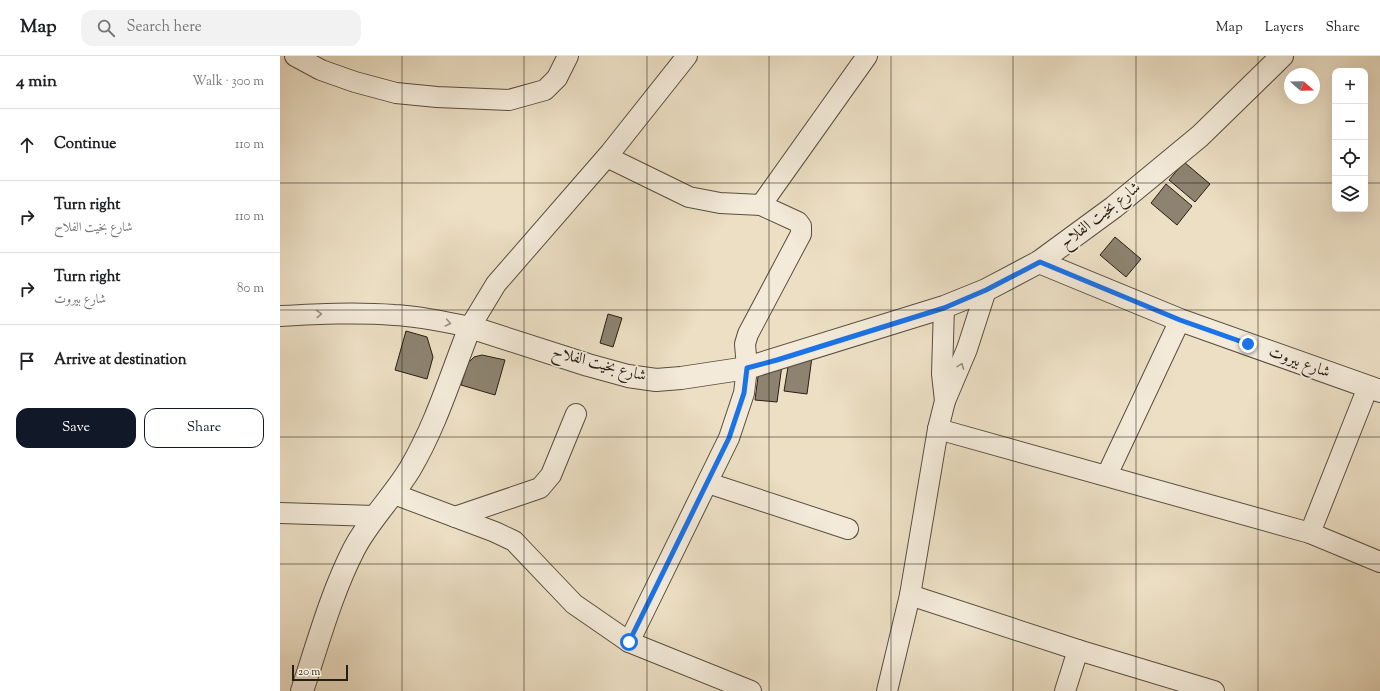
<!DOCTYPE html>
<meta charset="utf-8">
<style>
body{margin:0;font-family:"Sorts Mill Goudy",Amiri,serif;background:#f2f2f2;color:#202124}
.controls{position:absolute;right:12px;top:12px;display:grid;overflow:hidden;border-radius:8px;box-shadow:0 4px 16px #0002}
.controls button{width:36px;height:36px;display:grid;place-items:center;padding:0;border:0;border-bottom:1px solid #e0e0e0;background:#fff;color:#202124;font:20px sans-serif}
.compass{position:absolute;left:1004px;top:12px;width:36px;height:36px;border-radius:50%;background:#fff;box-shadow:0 4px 16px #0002;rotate:110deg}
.scale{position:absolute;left:12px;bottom:10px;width:56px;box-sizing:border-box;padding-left:4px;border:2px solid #271f14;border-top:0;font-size:11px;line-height:14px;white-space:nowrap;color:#271f14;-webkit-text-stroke:3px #f3ead9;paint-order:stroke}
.stop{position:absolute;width:12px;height:12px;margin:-9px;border:3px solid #1a73e8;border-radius:50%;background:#fff}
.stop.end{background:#1a73e8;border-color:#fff;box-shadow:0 1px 4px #0008}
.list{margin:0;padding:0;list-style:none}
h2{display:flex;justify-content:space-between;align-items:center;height:52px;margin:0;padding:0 16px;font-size:17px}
h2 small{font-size:13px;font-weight:400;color:#757577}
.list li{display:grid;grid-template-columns:26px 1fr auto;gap:12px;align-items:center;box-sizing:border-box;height:72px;padding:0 16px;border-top:1px solid #e0e0e0}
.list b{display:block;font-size:15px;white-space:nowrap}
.list p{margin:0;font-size:13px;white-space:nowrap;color:#757577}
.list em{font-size:13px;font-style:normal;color:#757577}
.actions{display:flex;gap:8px;padding:12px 16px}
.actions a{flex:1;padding:9px 0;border:1px solid #111827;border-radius:12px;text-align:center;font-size:14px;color:#111827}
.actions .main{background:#111827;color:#fff}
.icon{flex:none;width:22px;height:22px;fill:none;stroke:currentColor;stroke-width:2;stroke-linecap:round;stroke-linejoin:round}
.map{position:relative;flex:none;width:1100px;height:635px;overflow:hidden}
header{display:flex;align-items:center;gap:24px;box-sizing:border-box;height:56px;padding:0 20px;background:#fff;border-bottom:1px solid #e0e0e0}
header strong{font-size:19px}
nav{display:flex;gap:22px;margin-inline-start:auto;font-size:14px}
.search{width:280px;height:36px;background:#f2f2f2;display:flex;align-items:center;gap:10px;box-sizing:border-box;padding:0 14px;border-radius:12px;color:#757577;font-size:15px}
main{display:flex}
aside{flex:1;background:#fff}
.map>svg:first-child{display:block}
.building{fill:#8d8370;stroke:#271f14}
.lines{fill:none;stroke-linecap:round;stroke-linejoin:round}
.minor-casing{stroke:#584f40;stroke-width:22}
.tertiary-casing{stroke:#584f40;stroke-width:24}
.minor{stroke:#f3ead9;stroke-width:20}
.tertiary{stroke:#f3ead9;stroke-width:22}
.oneway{stroke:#978f80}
.route{stroke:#1a73e8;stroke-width:5}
.grid{fill:none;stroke:#271f14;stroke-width:1;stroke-opacity:0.55}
.labels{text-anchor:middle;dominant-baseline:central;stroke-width:3.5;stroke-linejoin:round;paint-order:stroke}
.street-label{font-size:16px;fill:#271f14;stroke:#f3ead9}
</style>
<header>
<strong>Map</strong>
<div class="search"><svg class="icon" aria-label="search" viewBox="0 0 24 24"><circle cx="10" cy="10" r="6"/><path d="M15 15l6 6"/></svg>Search here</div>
<nav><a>Map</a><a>Layers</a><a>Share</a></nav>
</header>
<main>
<aside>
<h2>4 min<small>Walk · 300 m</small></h2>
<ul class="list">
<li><svg class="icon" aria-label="ahead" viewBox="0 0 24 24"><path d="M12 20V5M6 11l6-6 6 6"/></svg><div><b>Continue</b></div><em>110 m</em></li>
<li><svg class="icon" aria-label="right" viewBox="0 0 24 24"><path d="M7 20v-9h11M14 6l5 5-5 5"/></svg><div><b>Turn right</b><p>شارع بخيت الفلاح</p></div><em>110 m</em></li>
<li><svg class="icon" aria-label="right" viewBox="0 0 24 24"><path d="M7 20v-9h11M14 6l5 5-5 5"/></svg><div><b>Turn right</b><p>شارع بيروت</p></div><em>80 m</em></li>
<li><svg class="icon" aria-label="arrive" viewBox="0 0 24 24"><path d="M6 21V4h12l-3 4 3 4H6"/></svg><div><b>Arrive at destination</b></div></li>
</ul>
<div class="actions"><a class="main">Save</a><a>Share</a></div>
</aside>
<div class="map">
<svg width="1100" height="635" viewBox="0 0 1100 635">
<rect width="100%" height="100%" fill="#ecdfc4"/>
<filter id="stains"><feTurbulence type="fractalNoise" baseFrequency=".005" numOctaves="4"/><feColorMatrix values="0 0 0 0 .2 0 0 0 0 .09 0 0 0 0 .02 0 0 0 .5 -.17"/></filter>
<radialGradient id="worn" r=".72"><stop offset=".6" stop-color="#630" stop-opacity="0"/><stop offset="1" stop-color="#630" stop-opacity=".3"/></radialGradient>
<g class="building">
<path d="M904 106 930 128 915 146 889 124Z"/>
<path d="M886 128 912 150 897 169 871 147Z"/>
<path d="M835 181 861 203 846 221 820 199Z"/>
<path d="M328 258 342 262 333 291 320 287Z"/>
<path d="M126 275 147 281 153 301 147 323 115 314Z"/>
<path d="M202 299 225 304 215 339 181 329 188 307 194 301Z"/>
<path d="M532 301 527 338 504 335 509 305Z"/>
<path d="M502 309 497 346 475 344 479 313Z"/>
</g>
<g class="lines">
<g class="minor-casing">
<g id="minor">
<path d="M15 0 41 14 75 26 116 37 157 41 229 44 265 34 277 22 288 0"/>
<path d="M327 101 409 141 440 147 481 149 518 166 521 170V178L468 278 465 288 467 312 464 337 449 382 349 586"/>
<path d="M481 149 587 0"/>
<path d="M664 251 662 318 665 345"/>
<path d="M0 260C38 258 76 256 114 259 140 260 165 266 190 271L216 228 330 97 407 0"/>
<path d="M658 373 1030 477 1100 506"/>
<path d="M827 419 900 264"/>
<path d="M428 427 568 473"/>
<path d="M114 438 215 476 234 485 294 548 349 586 471 635"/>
<path d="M0 457 95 460"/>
<path d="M175 461 260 432 271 419 296 358"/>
<path d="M1030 477 1088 331"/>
<path d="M630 539 798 594 934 635"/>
<path d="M607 635 630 539 658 373 665 345 687 293 706 234"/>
<path d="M785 635 798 594"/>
</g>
</g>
<g class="tertiary-casing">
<g id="tertiary">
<path d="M759 206 900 264 1100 335"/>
<path d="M22 635C38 587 51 538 74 493 89 464 113 441 130 413 156 369 171 319 190 271L308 309 348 320 376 324 401 322 467 312 664 251 706 234 759 206 834 151 920 80 1002 0"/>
</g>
</g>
<use href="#minor" class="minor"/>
<use href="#tertiary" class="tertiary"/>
</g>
<defs><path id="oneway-chevron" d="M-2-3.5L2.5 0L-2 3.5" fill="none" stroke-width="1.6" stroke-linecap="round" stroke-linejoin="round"/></defs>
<g class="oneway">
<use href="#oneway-chevron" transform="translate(39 258) rotate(-2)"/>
<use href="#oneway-chevron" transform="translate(168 267) rotate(12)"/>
<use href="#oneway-chevron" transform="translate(681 310) rotate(-69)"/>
</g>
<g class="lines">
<path class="route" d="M349 586 449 382 464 337 467 312 497 304 664 252 706 234 760 206 900 264 968 288"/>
</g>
<path class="grid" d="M122 0V635M244 0V635M367 0V635M489 0V635M611 0V635M733 0V635M856 0V635M978 0V635M0 127H1055M1085 127H1100M0 254H1100M0 381H1100M0 508H1100"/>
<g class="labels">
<g class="street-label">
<text transform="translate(821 160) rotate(-38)">شارع بخيت الفلاح</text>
<text transform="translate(1019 307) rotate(20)">شارع بيروت</text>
<text transform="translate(319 309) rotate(15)">شارع بخيت الفلاح</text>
</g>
</g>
<rect width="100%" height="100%" filter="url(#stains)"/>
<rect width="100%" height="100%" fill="url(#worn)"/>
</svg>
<div class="controls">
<button>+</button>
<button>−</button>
<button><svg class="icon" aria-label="locate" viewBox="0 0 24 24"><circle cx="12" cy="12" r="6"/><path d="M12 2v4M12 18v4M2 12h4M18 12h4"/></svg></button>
<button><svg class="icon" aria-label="layers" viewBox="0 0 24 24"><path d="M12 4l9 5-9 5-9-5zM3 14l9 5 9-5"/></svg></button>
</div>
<svg class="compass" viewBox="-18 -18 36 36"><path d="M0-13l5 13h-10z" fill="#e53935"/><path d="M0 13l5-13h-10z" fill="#757577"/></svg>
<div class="scale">20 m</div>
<div class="stop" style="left:349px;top:586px"></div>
<div class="stop end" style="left:968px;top:288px"></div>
</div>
</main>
